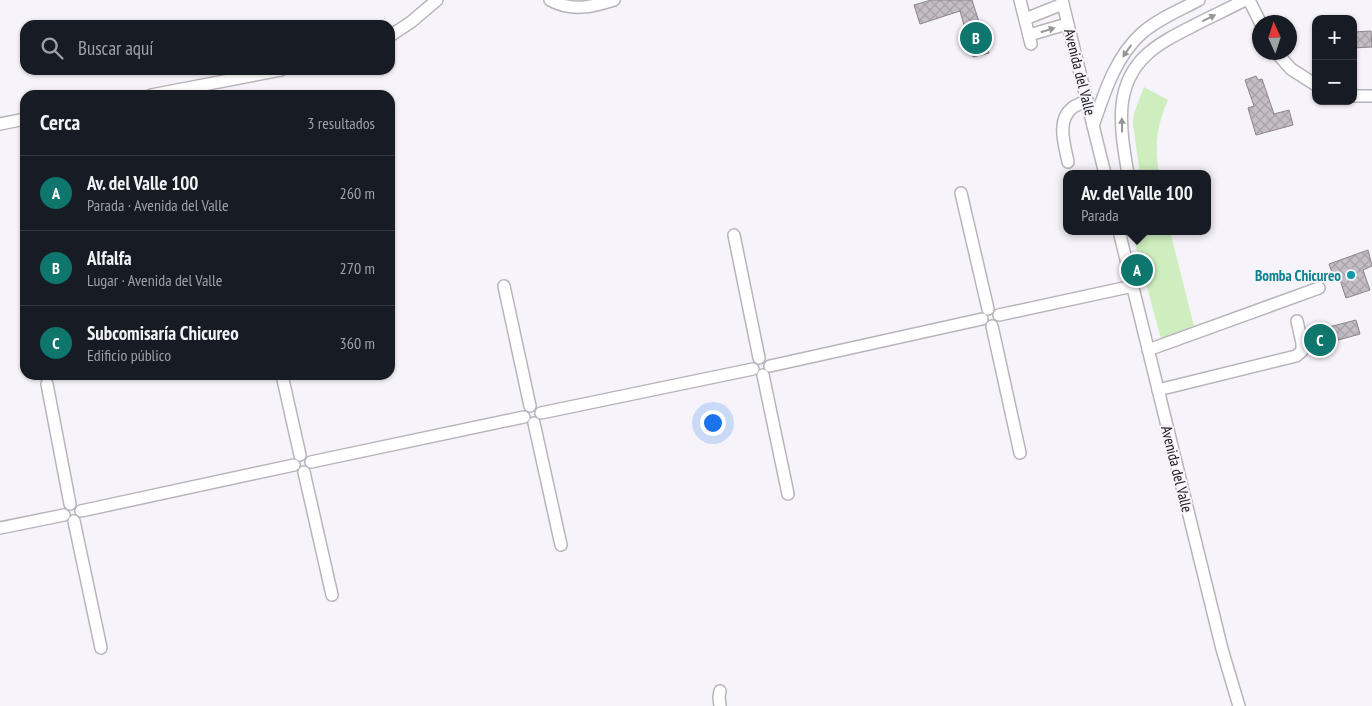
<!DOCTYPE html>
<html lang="es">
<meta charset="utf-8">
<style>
body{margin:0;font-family:"PT Sans Narrow",sans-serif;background:#20242c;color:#f1f3f6}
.controls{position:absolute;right:15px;top:15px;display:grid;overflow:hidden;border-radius:10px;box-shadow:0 1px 4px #0004}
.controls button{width:45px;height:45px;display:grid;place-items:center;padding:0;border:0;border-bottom:1px solid #363941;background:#171b24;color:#f1f3f6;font:25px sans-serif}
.compass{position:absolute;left:1252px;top:15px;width:45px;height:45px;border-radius:50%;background:#171b24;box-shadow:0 1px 4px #0004;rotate:357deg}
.you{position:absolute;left:712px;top:422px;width:18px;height:18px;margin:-12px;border:4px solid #fff;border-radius:50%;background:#1a73e8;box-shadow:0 0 0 8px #1a73e833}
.badge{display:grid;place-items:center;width:32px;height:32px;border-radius:50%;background:#0f766e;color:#fff;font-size:16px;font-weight:700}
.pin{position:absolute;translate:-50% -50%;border:2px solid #fff;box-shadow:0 1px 5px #0006}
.popup{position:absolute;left:1063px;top:170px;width:148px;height:65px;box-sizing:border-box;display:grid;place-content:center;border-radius:10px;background:#171b24;filter:drop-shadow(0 1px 4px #0005);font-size:16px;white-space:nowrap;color:#9ea1a6}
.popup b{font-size:19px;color:#f1f3f6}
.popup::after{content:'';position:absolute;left:50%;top:100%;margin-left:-10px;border:10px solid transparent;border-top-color:#171b24}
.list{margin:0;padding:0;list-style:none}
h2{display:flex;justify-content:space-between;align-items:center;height:65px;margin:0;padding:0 20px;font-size:21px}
h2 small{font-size:16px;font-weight:400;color:#9ea1a6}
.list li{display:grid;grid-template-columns:32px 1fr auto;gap:15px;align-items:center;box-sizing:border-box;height:75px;padding:0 20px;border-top:1px solid #363941}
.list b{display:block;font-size:19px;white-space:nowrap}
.list p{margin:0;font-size:16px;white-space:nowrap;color:#9ea1a6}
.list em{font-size:16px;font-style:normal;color:#9ea1a6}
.icon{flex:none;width:28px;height:28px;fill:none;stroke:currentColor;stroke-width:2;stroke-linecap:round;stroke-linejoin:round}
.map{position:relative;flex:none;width:1372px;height:706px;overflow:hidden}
.search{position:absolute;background:#171b24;box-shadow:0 1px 4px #0004;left:20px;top:20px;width:375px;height:55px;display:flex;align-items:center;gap:12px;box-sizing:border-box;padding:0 18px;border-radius:15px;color:#9ea1a6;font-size:19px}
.panel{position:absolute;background:#171b24;box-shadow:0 1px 4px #0004;left:20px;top:90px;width:375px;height:290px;border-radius:15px}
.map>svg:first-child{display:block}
.green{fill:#cfeebf}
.building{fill:url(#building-cross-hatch);stroke:#8c868b}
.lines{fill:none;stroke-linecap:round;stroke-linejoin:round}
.minor-casing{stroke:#b8b4bb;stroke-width:14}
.minor{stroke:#fff;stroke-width:11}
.oneway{fill:#969597}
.culture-dot{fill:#0f9aa8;stroke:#f6f3fa;stroke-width:2}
.labels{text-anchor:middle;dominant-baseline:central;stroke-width:4;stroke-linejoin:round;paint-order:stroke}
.street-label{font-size:15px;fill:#161417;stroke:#f6f3fa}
.culture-label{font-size:15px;font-weight:bold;fill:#0d838f;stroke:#f6f3fa;text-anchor:end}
</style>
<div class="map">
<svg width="1372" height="706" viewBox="0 0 1372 706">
<defs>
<pattern id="building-cross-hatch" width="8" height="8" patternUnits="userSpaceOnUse" patternTransform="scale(1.25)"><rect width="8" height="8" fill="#c4bec4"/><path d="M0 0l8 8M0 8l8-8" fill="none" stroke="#a8a2a8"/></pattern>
</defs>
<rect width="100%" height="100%" fill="#f6f3fa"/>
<g class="green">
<path d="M1144 87 1168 100C1156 127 1155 145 1159 174H1140L1133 124 1134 113Z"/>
<path d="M1137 231H1170L1194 326 1161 339 1135 243Z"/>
</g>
<g class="building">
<path d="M931 0H972L989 53 973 57 960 11 920 24 914 5Z"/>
<path d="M1371 31 1372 47 1353 48V32Z"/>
<path d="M1256 76 1258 80 1262 79 1274 114 1289 110 1293 125 1256 135 1248 108 1254 106 1245 80Z"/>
<path d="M1368 250 1372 266 1363 270 1370 290 1346 298 1338 274 1333 275 1329 264Z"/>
<path d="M1356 320 1360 334 1317 346 1314 335 1321 333V329Z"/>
</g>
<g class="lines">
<g class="minor-casing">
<g id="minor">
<path d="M550 0C572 12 592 7 614 0"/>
<path d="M1020 0 1031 44"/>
<path d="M1062 0 1105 174"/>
<path d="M1249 0 1260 22"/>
<path d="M1025 19 1063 4"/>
<path d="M1029 35 1067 24"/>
<path d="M390 36 411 22 437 0"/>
<path d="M1276 52 1291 69 1316 85"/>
<path d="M151 95 281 70"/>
<path d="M1353 96H1372"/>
<path d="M0 124 25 119"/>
<path d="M1093 126C1104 94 1115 57 1142 33 1158 19 1180 10 1199 0"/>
<path d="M1068 162C1065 146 1056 121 1072 108 1076 105 1082 103 1087 100"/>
<path d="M1128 174C1124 151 1120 128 1122 105 1127 60 1157 44 1193 26 1210 17 1228 9 1245 0"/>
<path d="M961 193 988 309"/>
<path d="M1119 231 1222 649 1239 706"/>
<path d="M734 235 759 358"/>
<path d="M504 286 530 406"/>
<path d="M999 315 1133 286"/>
<path d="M992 326 1020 453"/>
<path d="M1148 350 1319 288"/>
<path d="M770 366 982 319"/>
<path d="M282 375 300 455"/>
<path d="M763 375 788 494"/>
<path d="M47 384 70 504"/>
<path d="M1158 390 1296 356 1302 351V343L1297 321"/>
<path d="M541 413 753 369"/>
<path d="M534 423 561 545"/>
<path d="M311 462 524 417"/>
<path d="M304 472 332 595"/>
<path d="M81 511 294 465"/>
<path d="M74 521 101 648"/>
<path d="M0 528 64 515"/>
<path d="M720 706 719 697 720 691"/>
</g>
</g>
<use href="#minor" class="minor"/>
</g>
<defs><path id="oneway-solid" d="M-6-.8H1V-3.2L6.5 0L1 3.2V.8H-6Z" transform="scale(1.25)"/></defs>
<g class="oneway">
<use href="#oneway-solid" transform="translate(1209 18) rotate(-26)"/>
<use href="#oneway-solid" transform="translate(1048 30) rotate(-17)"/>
<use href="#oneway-solid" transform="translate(1127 51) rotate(125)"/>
<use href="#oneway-solid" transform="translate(1122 125) rotate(-91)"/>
</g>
<circle class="culture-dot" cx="1351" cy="275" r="5"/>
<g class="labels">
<g class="street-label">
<text transform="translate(1080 72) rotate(76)">Avenida del Valle</text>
<text transform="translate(1177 469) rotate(76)">Avenida del Valle</text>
</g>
<g class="culture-label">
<text x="1341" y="275">Bomba Chicureo</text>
</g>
</g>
</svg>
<div class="controls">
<button>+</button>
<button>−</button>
</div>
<svg class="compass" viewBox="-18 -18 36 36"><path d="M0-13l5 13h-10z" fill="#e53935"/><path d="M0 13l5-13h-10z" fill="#9ea1a6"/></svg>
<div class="you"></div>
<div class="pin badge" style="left:1137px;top:270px">A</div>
<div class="popup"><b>Av. del Valle 100</b>Parada</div>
<div class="pin badge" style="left:976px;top:38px">B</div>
<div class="pin badge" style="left:1320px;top:340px">C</div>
<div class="search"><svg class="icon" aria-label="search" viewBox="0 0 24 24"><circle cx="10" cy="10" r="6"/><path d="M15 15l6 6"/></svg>Buscar aquí</div>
<section class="panel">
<h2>Cerca<small>3 resultados</small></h2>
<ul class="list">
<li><span class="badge">A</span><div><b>Av. del Valle 100</b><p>Parada · Avenida del Valle</p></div><em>260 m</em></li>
<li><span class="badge">B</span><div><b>Alfalfa</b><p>Lugar · Avenida del Valle</p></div><em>270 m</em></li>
<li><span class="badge">C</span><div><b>Subcomisaría Chicureo</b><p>Edificio público</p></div><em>360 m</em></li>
</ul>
</section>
</div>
